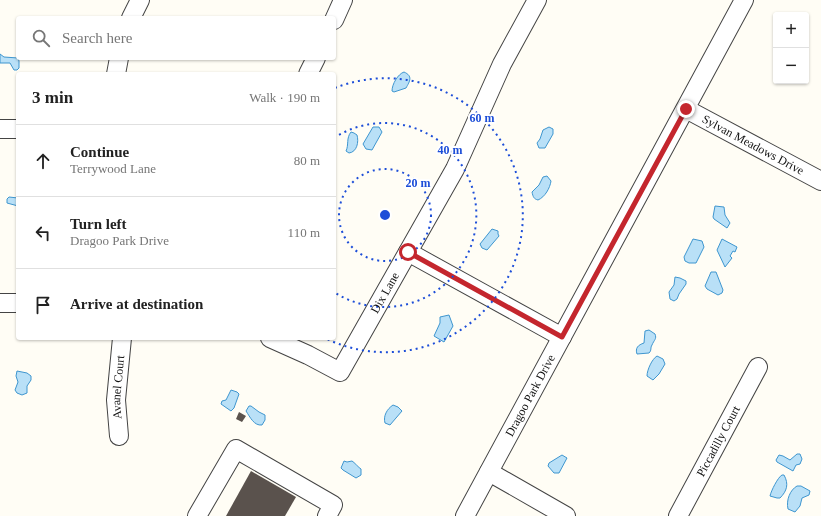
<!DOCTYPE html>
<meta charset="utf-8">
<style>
body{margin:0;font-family:Georgia,serif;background:#f6f6f6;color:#222}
.controls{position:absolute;right:12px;top:12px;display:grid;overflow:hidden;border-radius:4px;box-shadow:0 1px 3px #0004}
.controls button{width:36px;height:36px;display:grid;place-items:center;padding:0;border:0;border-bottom:1px solid #e0e0e0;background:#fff;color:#222;font:20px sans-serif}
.stop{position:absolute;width:12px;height:12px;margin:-9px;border:3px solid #c4262e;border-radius:50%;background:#fff}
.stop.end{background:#c4262e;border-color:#fff;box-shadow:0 1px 4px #0008}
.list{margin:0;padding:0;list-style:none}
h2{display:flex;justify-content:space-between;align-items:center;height:52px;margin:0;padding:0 16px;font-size:17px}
h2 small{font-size:13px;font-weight:400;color:#767676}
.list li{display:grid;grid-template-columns:26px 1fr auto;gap:12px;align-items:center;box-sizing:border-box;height:72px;padding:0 16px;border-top:1px solid #e0e0e0}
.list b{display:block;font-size:15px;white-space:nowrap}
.list p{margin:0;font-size:13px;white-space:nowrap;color:#767676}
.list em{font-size:13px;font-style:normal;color:#767676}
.icon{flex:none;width:22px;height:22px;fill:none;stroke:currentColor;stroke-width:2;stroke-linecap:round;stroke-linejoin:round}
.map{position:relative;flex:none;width:821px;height:516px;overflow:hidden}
.search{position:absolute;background:#fff;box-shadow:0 1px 3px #0004;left:16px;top:16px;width:320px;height:44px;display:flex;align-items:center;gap:10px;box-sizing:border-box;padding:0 14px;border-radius:4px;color:#767676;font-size:15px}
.panel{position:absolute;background:#fff;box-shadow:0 1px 3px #0004;left:16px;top:72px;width:320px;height:268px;border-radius:4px}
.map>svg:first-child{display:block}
.water{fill:#b9e0f7;stroke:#3f96cf}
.building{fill:#5a524d}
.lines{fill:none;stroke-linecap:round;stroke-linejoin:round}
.minor-casing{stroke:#444;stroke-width:20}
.minor{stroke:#fff;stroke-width:18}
.route{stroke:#c4262e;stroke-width:5}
.ring{fill:none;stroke:#1d4ed8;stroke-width:2;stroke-dasharray:2 4}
.labels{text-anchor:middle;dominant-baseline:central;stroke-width:4;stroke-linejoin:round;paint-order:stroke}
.street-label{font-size:12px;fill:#111;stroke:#fff}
.centre{fill:#1d4ed8;stroke:#fff;stroke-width:2}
.ring-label{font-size:12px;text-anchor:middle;font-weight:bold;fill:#1d4ed8;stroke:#fff;stroke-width:4;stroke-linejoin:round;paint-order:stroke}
</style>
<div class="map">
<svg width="821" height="516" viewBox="0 0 821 516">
<rect width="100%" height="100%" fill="#fffdf5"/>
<g class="water">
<path d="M0 54 4 57 18 58 19 61V68L17 70H14L10 63H0Z"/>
<path d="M404 72C413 76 410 81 406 88L394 92 392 91C392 84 398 74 404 72Z"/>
<path d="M373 127H379L382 132 372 150 366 149 363 144Z"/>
<path d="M549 127 553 129V134L545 148H539L537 143 540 139 543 130Z"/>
<path d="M351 132 354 133 357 135C359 142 357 152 349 153L346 151C349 145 346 138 351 132Z"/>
<path d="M547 176 551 181C550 188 545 197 538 200 534 199 533 197 532 192L539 185 543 177Z"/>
<path d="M9 197 18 198V206L7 203V199Z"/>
<path d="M715 206 724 207 725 215 730 223 727 228 714 219 713 217Z"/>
<path d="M492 229 498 231V234L499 236 487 250 482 248 480 244Z"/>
<path d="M693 239 702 241 704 247 696 263H689L685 261 684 257Z"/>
<path d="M722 239 737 247 735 252 733 251 730 256 732 258 725 267 717 250Z"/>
<path d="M711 272H716L723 290 722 293 718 295 707 289 705 286Z"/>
<path d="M675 277 680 278 686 281V284L679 294 677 299 674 301 670 299 669 292 674 285Z"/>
<path d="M449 315 453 326 444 342 434 336 440 323V317Z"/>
<path d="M649 330 655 334C657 339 654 340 652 345 650 348 652 350 649 353L637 354C635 348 638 345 644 343L645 331Z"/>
<path d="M657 356 663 359 665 364 659 374 653 380 647 376C647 370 652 359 657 356Z"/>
<path d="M17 371 27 373 31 376V380L27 386V393L22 395 17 393 15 390 18 382 16 376Z"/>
<path d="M231 390 237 392 239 394 234 408 231 411 221 404 222 401 226 400Z"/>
<path d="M393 405 398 407 402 411 390 425 385 423C383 416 387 409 393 405Z"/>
<path d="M249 406H251L259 412 265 415V420L262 425C254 426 250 417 246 411Z"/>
<path d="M797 454H800L802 459 800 464 796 465 793 471 777 462 776 460 779 455 783 456 790 460Z"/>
<path d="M562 455 567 458 559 473H554L548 466 549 463Z"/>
<path d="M344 461 347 462 352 461C354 462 359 468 361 469V475L356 478 343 470 341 468Z"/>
<path d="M782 475H784C789 484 787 491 780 498H777L770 496C771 491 778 477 782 475Z"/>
<path d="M797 486H801L810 491 809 495 802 498 800 506 795 512 788 509C786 500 790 490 797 486Z"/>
</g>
<g class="building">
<path d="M239 412 246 416 242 422 236 419Z"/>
<path d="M251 471 296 497 285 516H226Z"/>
</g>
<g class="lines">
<g class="minor-casing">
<g id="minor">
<path d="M131 18 140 0"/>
<path d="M334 20 343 0"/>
<path d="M116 74 119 58"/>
<path d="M308 74 316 58"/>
<path id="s1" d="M686 109 821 181"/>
<path d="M0 129H18"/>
<path d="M408 252 562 337"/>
<path d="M0 303H18"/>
<path id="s2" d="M270 338 308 355 340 372 455 169 502 64 537 0"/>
<path id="s3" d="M119 436 116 400 122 338"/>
<path d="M489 472 566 516"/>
<path d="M197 516 236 449 333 505 327 516"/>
<path id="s4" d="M465 516 744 0"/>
<path id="s5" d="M678 516 758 367"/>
</g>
</g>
<use href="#minor" class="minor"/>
</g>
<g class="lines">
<path class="route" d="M408 252 562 337 686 109"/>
</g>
<g class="ring">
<circle cx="385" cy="215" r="46"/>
<path d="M334 138A92 92 0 1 1 334 292"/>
<path d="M335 88A137 137 0 1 1 325 338"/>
</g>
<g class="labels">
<g class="street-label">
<text stroke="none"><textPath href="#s1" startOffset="76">Sylvan Meadows Drive</textPath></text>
<text stroke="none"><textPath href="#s2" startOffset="169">Dix Lane</textPath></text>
<text stroke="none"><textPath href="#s3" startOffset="49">Avanel Court</textPath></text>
<text stroke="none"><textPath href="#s4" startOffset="137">Dragoo Park Drive</textPath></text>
<text stroke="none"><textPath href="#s5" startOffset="85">Piccadilly Court</textPath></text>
</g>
</g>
<circle cx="385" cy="215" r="6" class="centre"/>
<g class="ring-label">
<text x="482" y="122">60 m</text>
<text x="450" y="154">40 m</text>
<text x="418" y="187">20 m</text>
</g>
</svg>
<div class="controls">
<button>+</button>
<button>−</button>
</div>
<div class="stop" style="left:408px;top:252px"></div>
<div class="stop end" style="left:686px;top:109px"></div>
<div class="search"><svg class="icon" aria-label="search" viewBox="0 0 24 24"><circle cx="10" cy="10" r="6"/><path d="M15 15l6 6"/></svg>Search here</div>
<section class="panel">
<h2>3 min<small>Walk · 190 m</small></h2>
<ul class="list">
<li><svg class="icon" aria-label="ahead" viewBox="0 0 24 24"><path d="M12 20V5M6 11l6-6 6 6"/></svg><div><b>Continue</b><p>Terrywood Lane</p></div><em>80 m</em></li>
<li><svg class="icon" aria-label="left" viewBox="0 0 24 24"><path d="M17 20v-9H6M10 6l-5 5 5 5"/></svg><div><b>Turn left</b><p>Dragoo Park Drive</p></div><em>110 m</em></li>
<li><svg class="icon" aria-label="arrive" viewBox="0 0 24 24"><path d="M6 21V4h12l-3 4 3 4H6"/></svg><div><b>Arrive at destination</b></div></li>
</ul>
</section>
</div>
